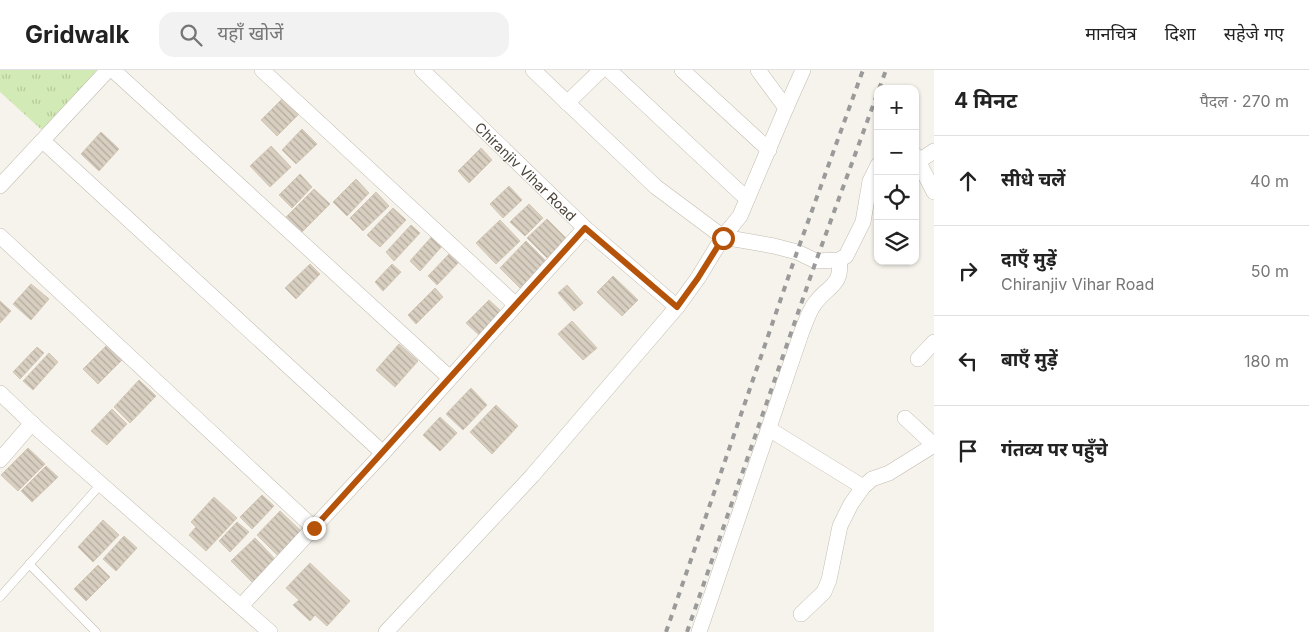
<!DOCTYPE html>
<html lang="hi">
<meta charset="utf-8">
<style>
body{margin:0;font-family:Inter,"Noto Sans Devanagari",sans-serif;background:#f2f2f2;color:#222}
.controls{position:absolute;right:15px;top:15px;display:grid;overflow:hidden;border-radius:10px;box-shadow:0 1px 4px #0004}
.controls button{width:45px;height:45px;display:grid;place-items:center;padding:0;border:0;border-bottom:1px solid #e0e0e0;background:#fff;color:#222;font:25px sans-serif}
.stop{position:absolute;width:15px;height:15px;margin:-11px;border:4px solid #b45309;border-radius:50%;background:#fff}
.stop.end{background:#b45309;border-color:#fff;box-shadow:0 1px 5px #0008}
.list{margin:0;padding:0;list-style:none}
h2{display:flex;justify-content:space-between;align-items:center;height:65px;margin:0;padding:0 20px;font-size:21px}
h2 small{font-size:16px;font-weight:400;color:#767676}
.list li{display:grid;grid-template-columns:32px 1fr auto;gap:15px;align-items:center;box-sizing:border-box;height:90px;padding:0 20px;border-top:1px solid #e0e0e0}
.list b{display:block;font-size:19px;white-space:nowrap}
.list p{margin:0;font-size:16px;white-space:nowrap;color:#767676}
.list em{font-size:16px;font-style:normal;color:#767676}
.icon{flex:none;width:28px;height:28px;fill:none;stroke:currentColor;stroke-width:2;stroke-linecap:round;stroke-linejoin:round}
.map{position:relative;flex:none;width:934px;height:562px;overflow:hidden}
header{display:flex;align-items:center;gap:30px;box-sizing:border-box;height:70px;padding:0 25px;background:#fff;border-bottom:1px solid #e0e0e0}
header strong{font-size:24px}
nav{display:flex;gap:28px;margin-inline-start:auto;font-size:18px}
.search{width:350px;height:45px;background:#f2f2f2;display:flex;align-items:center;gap:12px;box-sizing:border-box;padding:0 18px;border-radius:15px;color:#767676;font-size:19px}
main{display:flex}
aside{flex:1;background:#fff}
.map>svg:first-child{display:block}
.park{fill:url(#park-tufts)}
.building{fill:url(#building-back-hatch);stroke:#d3c7b4}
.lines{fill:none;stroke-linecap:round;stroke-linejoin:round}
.lane-casing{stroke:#c2bbae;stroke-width:9}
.street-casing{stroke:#c2bbae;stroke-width:16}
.lane{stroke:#fff;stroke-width:8}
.street{stroke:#fff;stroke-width:15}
.rail{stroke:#9a9a9a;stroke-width:4;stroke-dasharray:6 6;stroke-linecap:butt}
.route{stroke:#b45309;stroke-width:6}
.labels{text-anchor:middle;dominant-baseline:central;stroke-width:4;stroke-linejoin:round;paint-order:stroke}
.street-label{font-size:14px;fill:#4b4439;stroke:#fff}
</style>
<header>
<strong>Gridwalk</strong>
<div class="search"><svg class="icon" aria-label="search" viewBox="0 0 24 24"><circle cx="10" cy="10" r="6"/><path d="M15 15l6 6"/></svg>यहाँ खोजें</div>
<nav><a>मानचित्र</a><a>दिशा</a><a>सहेजे गए</a></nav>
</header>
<main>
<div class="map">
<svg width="934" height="562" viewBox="0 0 934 562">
<defs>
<pattern id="park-tufts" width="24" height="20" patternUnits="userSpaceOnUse" patternTransform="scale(1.25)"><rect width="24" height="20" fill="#d2eab5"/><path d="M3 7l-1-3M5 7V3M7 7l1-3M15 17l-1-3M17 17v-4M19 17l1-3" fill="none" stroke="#b6ca9c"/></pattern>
<pattern id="building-back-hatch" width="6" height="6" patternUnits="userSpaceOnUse" patternTransform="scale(1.25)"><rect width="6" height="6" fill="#d8cfc1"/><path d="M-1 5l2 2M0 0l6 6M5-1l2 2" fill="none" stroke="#b1aa9e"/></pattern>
</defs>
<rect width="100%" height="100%" fill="#f6f3ec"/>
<path class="park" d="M0 0H97L44 62 0 22Z"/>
<g class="building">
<path d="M283 28 299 44 277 66 261 50Z"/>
<path d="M302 59 317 74 296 94 282 80Z"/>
<path d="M101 62 119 79 99 101 81 84Z"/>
<path d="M271 76 291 97 270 117 250 96Z"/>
<path d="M481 78 492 90 469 113 458 101Z"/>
<path d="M300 104 312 117 292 138 279 125Z"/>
<path d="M356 109 369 123 347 146 333 132Z"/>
<path d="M509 116 522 130 503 148 490 134Z"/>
<path d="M314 119 330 134 299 165 284 149Z"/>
<path d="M376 122 389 136 363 161 350 148Z"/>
<path d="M529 134 543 148 525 166 510 152Z"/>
<path d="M393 138 406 150 380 177 367 165Z"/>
<path d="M547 149 567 169 547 188 527 168Z"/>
<path d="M500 150 520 171 496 194 476 173Z"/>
<path d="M411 155 420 163 394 191 386 182Z"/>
<path d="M434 164 444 174 420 201 410 191Z"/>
<path d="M526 171 546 191 520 218 500 198Z"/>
<path d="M452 181 461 190 437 215 428 206Z"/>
<path d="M310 194 320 204 296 229 285 218Z"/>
<path d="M392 194 401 202 383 221 375 212Z"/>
<path d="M613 206 638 230 622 246 597 222Z"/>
<path d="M31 214 49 229 31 250 13 234Z"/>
<path d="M567 215 583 233 574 241 558 223Z"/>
<path d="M435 218 443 227 416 254 408 245Z"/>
<path d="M489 230 501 241 479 265 466 253Z"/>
<path d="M0 231 11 241 0 253Z"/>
<path d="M572 251 597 278 583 290 558 264Z"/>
<path d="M399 274 418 291 395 317 376 300Z"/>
<path d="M107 275 122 290 98 314 83 299Z"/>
<path d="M37 277 44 283 20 309 13 302Z"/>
<path d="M49 283 58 292 33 320 23 311Z"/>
<path d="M139 310 156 326 130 353 114 337Z"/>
<path d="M471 318 487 335 463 360 446 344Z"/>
<path d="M496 335 518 356 492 384 470 362Z"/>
<path d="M112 339 127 354 107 375 91 361Z"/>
<path d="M440 347 457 363 440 381 423 365Z"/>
<path d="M28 378 45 394 18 421 1 405Z"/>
<path d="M46 396 58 407 32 432 21 421Z"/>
<path d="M262 425 274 436 252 459 240 447Z"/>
<path d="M214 427 237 448 206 481 189 465 196 457 191 452Z"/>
<path d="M280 441 301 461 278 486 257 465Z"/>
<path d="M103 450 119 465 93 492 78 477Z"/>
<path d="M237 452 249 462 230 482 219 471Z"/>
<path d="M124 466 137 478 116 501 103 489Z"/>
<path d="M255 468 277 491 254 514 231 491Z"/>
<path d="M310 493 350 531 327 556 315 545 310 551 293 535 299 530 286 518Z"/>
<path d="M98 495 110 507 86 531 74 519Z"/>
</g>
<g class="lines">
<g class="lane-casing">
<g id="lane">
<path d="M29 494 96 562"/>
<path d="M0 527 101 414"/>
</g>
</g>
<g class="street-casing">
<g id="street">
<path d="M113 0 450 308"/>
<path d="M262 0 516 235"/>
<path id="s1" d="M422 0 585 158 677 237"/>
<path d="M533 0 656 117 723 167 774 176 797 182 816 191 839 190 846 186 863 152 870 111 878 95"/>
<path d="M609 0 747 129"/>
<path d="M682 0 769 80"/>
<path d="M567 33 601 0"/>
<path d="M786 38 803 0"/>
<path d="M43 71 383 383"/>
<path d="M915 85 934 122"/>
<path d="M919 91 934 81"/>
<path d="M0 116 108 0"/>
<path d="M0 166 314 458"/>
<path d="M918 289 934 272"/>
<path d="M0 323 39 360 270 562"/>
<path d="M905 348 934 375"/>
<path d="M769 359 863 417"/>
<path d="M0 390 32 353"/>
<path d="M241 536 383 383 585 158"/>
<path d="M801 544 824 522 829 510 840 456 851 434 863 417 872 409 889 403 934 375"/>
<path d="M386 562 532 406 677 237 698 208 723 167 740 146 786 38 758 0"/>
<path d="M699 562 802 261C806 252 809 240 816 232 828 216 843 215 839 190"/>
</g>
</g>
<use href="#lane" class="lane"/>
<use href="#street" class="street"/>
<g class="rail">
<path d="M879 19 886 0"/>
<path d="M666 562 797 182 863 0"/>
<path d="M687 562 816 191 878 22"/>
</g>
</g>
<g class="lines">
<path class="route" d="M314 458 585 158 677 237 698 208 723 168"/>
</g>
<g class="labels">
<g class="street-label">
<text stroke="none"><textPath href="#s1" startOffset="145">Chiranjiv Vihar Road</textPath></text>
</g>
</g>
</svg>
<div class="controls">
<button>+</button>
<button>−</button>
<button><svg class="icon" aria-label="locate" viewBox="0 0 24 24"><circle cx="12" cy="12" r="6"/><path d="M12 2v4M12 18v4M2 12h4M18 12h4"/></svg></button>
<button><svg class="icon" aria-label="layers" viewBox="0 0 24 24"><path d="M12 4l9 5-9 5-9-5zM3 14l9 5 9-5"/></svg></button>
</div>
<div class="stop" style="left:723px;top:168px"></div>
<div class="stop end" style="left:314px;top:458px"></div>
</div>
<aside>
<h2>4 मिनट<small>पैदल · 270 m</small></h2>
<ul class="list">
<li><svg class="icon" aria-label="ahead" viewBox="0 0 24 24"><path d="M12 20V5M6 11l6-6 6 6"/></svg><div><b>सीधे चलें</b></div><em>40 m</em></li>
<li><svg class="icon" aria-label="right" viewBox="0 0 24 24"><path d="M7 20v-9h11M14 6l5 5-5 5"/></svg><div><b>दाएँ मुड़ें</b><p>Chiranjiv Vihar Road</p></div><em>50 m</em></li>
<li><svg class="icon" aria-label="left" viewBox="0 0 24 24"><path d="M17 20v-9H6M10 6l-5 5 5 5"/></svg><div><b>बाएँ मुड़ें</b></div><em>180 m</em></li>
<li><svg class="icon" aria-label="arrive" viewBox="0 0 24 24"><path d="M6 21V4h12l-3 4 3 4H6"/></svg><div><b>गंतव्य पर पहुँचे</b></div></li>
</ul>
</aside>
</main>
